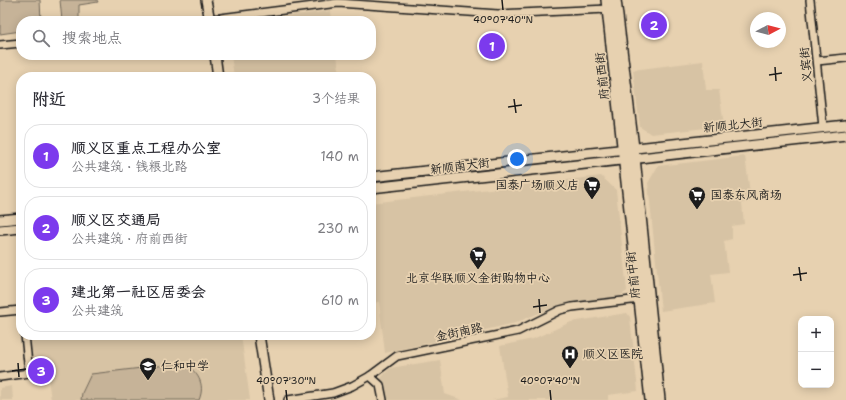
<!DOCTYPE html>
<html lang="zh">
<meta charset="utf-8">
<style>
body{margin:0;font-family:"Shantell Sans","LXGW WenKai TC",sans-serif;background:#f2f2f3;color:#2b2b33}
.controls{position:absolute;right:12px;bottom:12px;display:grid;overflow:hidden;border-radius:8px;box-shadow:0 2px 10px #0003}
.controls button{width:36px;height:36px;display:grid;place-items:center;padding:0;border:0;border-bottom:1px solid #e1e1e2;background:#fff;color:#2b2b33;font:20px sans-serif}
.compass{position:absolute;left:750px;top:12px;width:36px;height:36px;border-radius:50%;background:#fff;box-shadow:0 2px 10px #0003;rotate:83deg}
.you{position:absolute;left:517px;top:159px;width:14px;height:14px;margin:-10px;border:3px solid #fff;border-radius:50%;background:#1a73e8;box-shadow:0 0 0 6px #1a73e833}
.badge{display:grid;place-items:center;width:26px;height:26px;border-radius:50%;background:#7c3aed;color:#fff;font-size:13px;font-weight:700}
.pin{position:absolute;translate:-50% -50%;border:2px solid #fff;box-shadow:0 1px 4px #0006}
.list{margin:0;padding:0;list-style:none}
h2{display:flex;justify-content:space-between;align-items:center;height:52px;margin:0;padding:0 16px;font-size:17px}
h2 small{font-size:13px;font-weight:400;color:#7c7c81}
.list li{display:grid;grid-template-columns:26px 1fr auto;gap:12px;align-items:center;box-sizing:border-box;height:64px;margin:0 8px 8px;padding:0 8px;border:1px solid #e1e1e2;border-radius:16px}
.list b{display:block;font-size:15px;white-space:nowrap}
.list p{margin:0;font-size:13px;white-space:nowrap;color:#7c7c81}
.list em{font-size:13px;font-style:normal;color:#7c7c81}
.icon{flex:none;width:22px;height:22px;fill:none;stroke:currentColor;stroke-width:2;stroke-linecap:round;stroke-linejoin:round}
.map{position:relative;flex:none;width:846px;height:400px;overflow:hidden}
.search{position:absolute;background:#fff;box-shadow:0 2px 10px #0003;left:16px;top:16px;width:360px;height:44px;display:flex;align-items:center;gap:10px;box-sizing:border-box;padding:0 14px;border-radius:16px;color:#7c7c81;font-size:15px}
.panel{position:absolute;background:#fff;box-shadow:0 2px 10px #0003;left:16px;top:72px;width:360px;height:268px;border-radius:16px}
.map>svg:first-child{display:block}
.built{fill:#d7c3a4}
.green{fill:#c6b398;stroke:#71685a}
.lines{fill:none;stroke-linecap:round;stroke-linejoin:round}
.street-casing{stroke:#1c1c1c;stroke-width:10}
.secondary-casing{stroke:#1c1c1c;stroke-width:12}
.primary-casing{stroke:#1c1c1c;stroke-width:14}
.street{stroke:#e7d1b0;stroke-width:7}
.secondary{stroke:#e7d1b0;stroke-width:9}
.primary{stroke:#e7d1b0;stroke-width:11}
.ticks{fill:none;stroke:#1c1c1c;stroke-width:1.5}
.labels{text-anchor:middle;dominant-baseline:central;stroke-width:3.5;stroke-linejoin:round;paint-order:stroke}
.street-label{font-size:12px;fill:#1c1c1c;stroke:#e7d1b0}
.poi-label{font-size:12px;fill:#1c1c1c;stroke:#e7d1b0;text-anchor:start}
.ticks-label{font-size:10px;text-anchor:middle;fill:#1c1c1c;stroke:#e7d1b0;stroke-width:3.5;stroke-linejoin:round;paint-order:stroke}
</style>
<div class="map">
<svg width="846" height="400" viewBox="0 0 846 400">
<rect width="100%" height="100%" fill="#e7d1b0"/>
<filter id="ink" filterUnits="userSpaceOnUse"><feTurbulence type="fractalNoise" baseFrequency=".025" numOctaves="2"/><feDisplacementMap in="SourceGraphic" scale="8" xChannelSelector="R" yChannelSelector="G"/><feConvolveMatrix kernelMatrix="1 2 1 2 8 2 1 2 1" color-interpolation-filters="sRGB"/></filter>
<g filter="url(#ink)">
<g class="built">
<path d="M331 11 332 21H242Z"/>
<path d="M231 55H337L340 77H234Z"/>
<path d="M703 61 706 90H719L724 126 651 134 640 127 633 70Z"/>
<path d="M745 156 751 201 742 203 744 224 732 226V239L724 241 728 272 711 274 715 303 661 311 648 183 658 166Z"/>
<path d="M601 176 616 190 627 291 620 296 558 305 515 323 385 353 379 302 371 303V203Z"/>
<path d="M627 313 630 317 638 391 608 395V400H492L508 397 500 346 533 339 571 322Z"/>
<path d="M27 335H241L250 400H51L46 363 31 364Z"/>
<path d="M440 360 445 394 462 400H386L381 378 390 368Z"/>
<path d="M12 386 13 400H0V388Z"/>
</g>
<g class="green">
<path d="M0 0H40L41 21H21V31L0 34Z"/>
<path d="M60 0H97L98 2 79 5V21H62Z"/>
<path d="M184 363C197 372 206 383 199 400H81L82 393 91 374Z"/>
</g>
<g class="lines">
<g class="street-casing">
<g id="street">
<path d="M810 0 823 127"/>
<path d="M197 21 338 3 498 14 608 9"/>
<path d="M0 45 21 43"/>
<path d="M817 61 846 58"/>
<path d="M0 312 21 310"/>
<path d="M370 376 380 385 383 400"/>
<path d="M0 377 29 373 25 335"/>
<path d="M288 400 333 393 352 386 370 376 397 356 518 331 560 310 572 307 640 299"/>
</g>
</g>
<g class="secondary-casing">
<g id="secondary">
<path d="M206 0 210 21"/>
<path d="M215 55 218 77"/>
<path d="M371 177 846 125"/>
<path d="M371 188 846 135"/>
<path d="M0 220 21 218"/>
<path d="M0 230 21 228"/>
<path d="M259 335 269 400"/>
</g>
</g>
<g class="primary-casing">
<g id="primary">
<path d="M607 0 651 400"/>
<path d="M615 0 633 148 659 400"/>
</g>
</g>
<use href="#street" class="street"/>
<use href="#secondary" class="secondary"/>
<use href="#primary" class="primary"/>
</g>
</g>
<path class="ticks" d="M502 0 503 10M775 67 776 81M769 75 782 73M514 99 516 113M508 107 522 105M799 267 801 281M793 275 807 273M539 299 540 313M533 307 547 305M18 363 19 377M12 371 26 369M286 390 287 400M550 390 551 400"/>
<defs>
<g id="supermarket-pin" transform="scale(0.9)"><path d="M0 17L-7.5 6A9.5 9.5 0 1 1 7.5 6Z" fill="#1c1c1c" stroke="#e7d1b0"/><path d="M-6-5.5h2.5l.6 2H6L4.5 2H-2.5L-4.4-4H-6ZM-1.5 3.2a1.3 1.3 0 1 0 .1 0ZM3 3.2a1.3 1.3 0 1 0 .1 0Z" fill="#fff"/></g>
<g id="hospital-pin" transform="scale(0.9)"><path d="M0 17L-7.5 6A9.5 9.5 0 1 1 7.5 6Z" fill="#1c1c1c" stroke="#e7d1b0"/><path d="M-5-5h3v3.5h4V-5h3V5h-3V1.5h-4V5h-3Z" fill="#fff"/></g>
<g id="school-pin" transform="scale(0.9)"><path d="M0 17L-7.5 6A9.5 9.5 0 1 1 7.5 6Z" fill="#1c1c1c" stroke="#e7d1b0"/><path d="M0-5L7-2L0 1L-7-2ZM-4 1L0 2.5L4 1V4Q0 6-4 4Z" fill="#fff"/></g>
</defs>
<g fill-rule="evenodd">
<use href="#supermarket-pin" x="592" y="185"/>
<use href="#supermarket-pin" x="697" y="195"/>
<use href="#supermarket-pin" x="478" y="255"/>
<use href="#hospital-pin" x="570" y="354"/>
<use href="#school-pin" x="148" y="366"/>
</g>
<g class="labels">
<g class="street-label">
<text transform="translate(806 65) rotate(-96)">义宾街</text>
<text transform="translate(602 76) rotate(-96)">府前西街</text>
<text transform="translate(733 125) rotate(-6)">新顺北大街</text>
<text transform="translate(460 166) rotate(-7)">新顺南大街</text>
<text transform="translate(633 275) rotate(-96)">府前中街</text>
<text transform="translate(459 332) rotate(-12)">金街南路</text>
</g>
<g class="poi-label">
<text x="579" y="185" text-anchor="end">国泰广场顺义店</text>
<text x="710" y="195">国泰东风商场</text>
<text x="478" y="278" text-anchor="middle">北京华联顺义金街购物中心</text>
<text x="583" y="354">顺义区医院</text>
<text x="161" y="366">仁和中学</text>
</g>
</g>
<g class="ticks-label">
<text x="503" y="23">40°07'40"N</text>
<text x="286" y="384">40°07'30"N</text>
<text x="550" y="384">40°07'40"N</text>
</g>
</svg>
<div class="controls">
<button>+</button>
<button>−</button>
</div>
<svg class="compass" viewBox="-18 -18 36 36"><path d="M0-13l5 13h-10z" fill="#e53935"/><path d="M0 13l5-13h-10z" fill="#7c7c81"/></svg>
<div class="you"></div>
<div class="pin badge" style="left:492px;top:46px">1</div>
<div class="pin badge" style="left:654px;top:25px">2</div>
<div class="pin badge" style="left:41px;top:371px">3</div>
<div class="search"><svg class="icon" aria-label="search" viewBox="0 0 24 24"><circle cx="10" cy="10" r="6"/><path d="M15 15l6 6"/></svg>搜索地点</div>
<section class="panel">
<h2>附近<small>3个结果</small></h2>
<ul class="list">
<li><span class="badge">1</span><div><b>顺义区重点工程办公室</b><p>公共建筑 · 钱粮北路</p></div><em>140 m</em></li>
<li><span class="badge">2</span><div><b>顺义区交通局</b><p>公共建筑 · 府前西街</p></div><em>230 m</em></li>
<li><span class="badge">3</span><div><b>建北第一社区居委会</b><p>公共建筑</p></div><em>610 m</em></li>
</ul>
</section>
</div>
